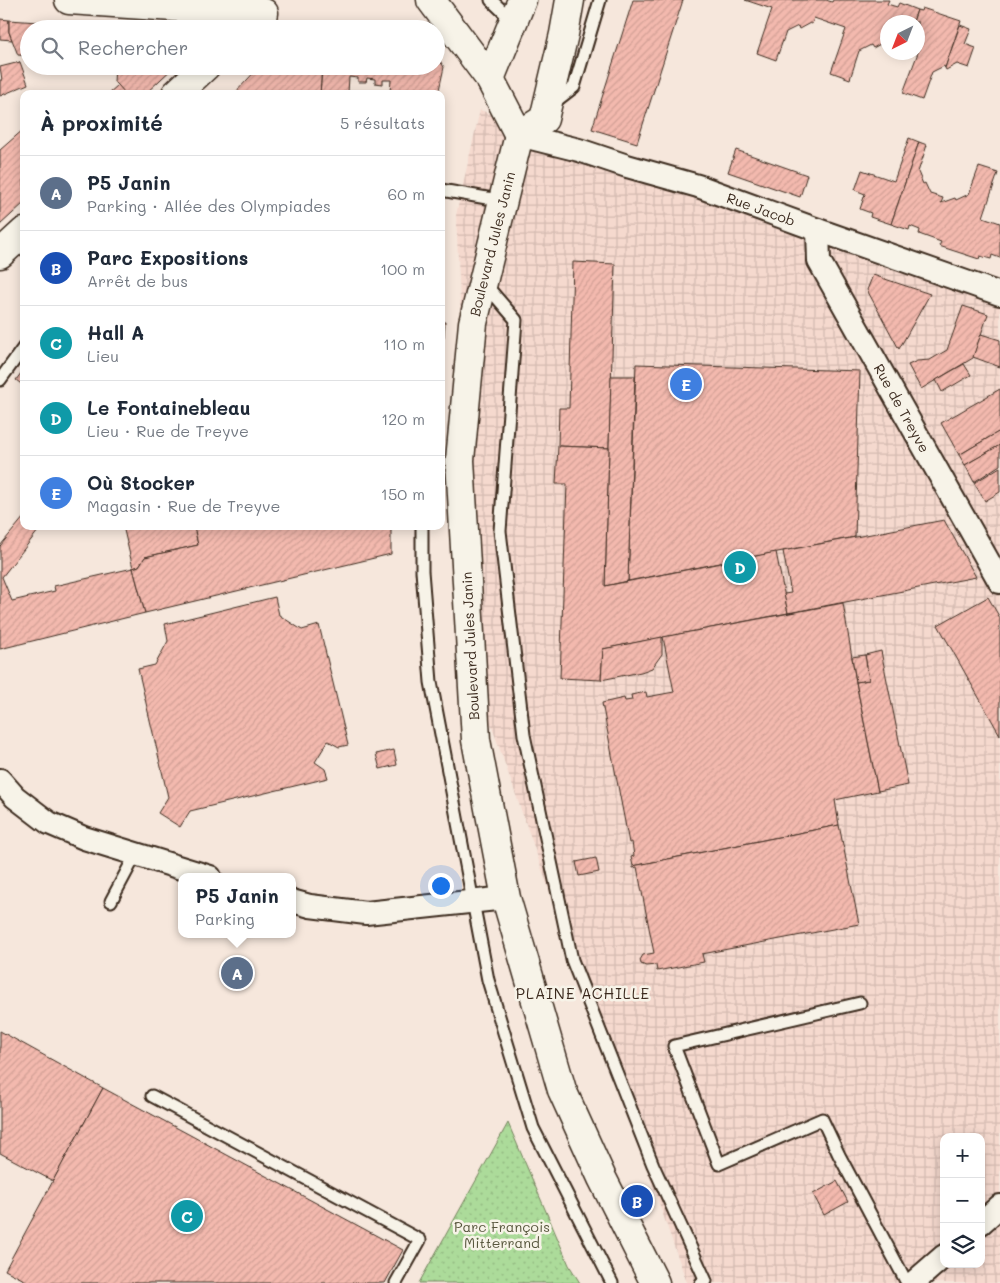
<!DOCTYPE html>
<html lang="fr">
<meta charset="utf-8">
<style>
body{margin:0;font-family:Mali,sans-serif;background:#f2f2f3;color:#1f2937}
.controls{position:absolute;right:15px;bottom:15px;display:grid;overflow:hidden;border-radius:10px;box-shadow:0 2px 12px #0003}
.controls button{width:45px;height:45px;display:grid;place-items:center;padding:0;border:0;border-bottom:1px solid #e0e1e3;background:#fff;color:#1f2937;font:25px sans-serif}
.compass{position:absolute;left:880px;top:15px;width:45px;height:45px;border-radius:50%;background:#fff;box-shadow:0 2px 12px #0003;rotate:222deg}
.you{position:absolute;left:440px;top:885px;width:18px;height:18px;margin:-12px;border:4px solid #fff;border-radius:50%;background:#1a73e8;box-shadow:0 0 0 8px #1a73e833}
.badge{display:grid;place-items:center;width:32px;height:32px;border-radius:50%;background:#111827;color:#fff;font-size:16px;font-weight:700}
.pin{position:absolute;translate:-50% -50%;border:2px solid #fff;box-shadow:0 1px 5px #0006}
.popup{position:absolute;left:178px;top:873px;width:118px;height:65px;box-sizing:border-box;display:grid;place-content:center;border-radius:10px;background:#fff;filter:drop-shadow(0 1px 4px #0005);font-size:16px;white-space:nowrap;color:#747a83}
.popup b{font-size:19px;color:#1f2937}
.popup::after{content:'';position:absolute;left:50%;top:100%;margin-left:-10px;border:10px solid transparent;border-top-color:#fff}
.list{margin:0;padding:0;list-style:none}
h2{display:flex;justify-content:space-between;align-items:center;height:65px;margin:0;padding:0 20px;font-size:21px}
h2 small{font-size:16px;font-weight:400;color:#747a83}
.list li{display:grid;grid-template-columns:32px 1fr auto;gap:15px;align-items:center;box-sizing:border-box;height:75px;padding:0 20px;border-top:1px solid #e0e1e3}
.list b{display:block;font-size:19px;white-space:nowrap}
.list p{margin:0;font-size:16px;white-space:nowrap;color:#747a83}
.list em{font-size:16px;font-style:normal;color:#747a83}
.icon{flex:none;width:28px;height:28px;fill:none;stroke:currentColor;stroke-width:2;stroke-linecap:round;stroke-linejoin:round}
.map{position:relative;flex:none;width:1000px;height:1283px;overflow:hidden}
.search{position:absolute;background:#fff;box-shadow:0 2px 12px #0003;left:20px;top:20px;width:425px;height:55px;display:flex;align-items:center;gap:12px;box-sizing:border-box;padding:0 18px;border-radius:28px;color:#747a83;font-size:19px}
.panel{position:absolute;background:#fff;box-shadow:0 2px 12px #0003;left:20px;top:90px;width:425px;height:440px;border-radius:10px}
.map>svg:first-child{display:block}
.industrial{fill:url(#industrial-grid);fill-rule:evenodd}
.park{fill:url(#park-dots);stroke:#74825c}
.building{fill:url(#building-hatch);stroke:#3b2a1e}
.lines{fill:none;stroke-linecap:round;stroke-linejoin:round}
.service-casing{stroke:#3b2a1e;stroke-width:15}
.minor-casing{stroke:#3b2a1e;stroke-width:26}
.secondary-casing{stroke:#3b2a1e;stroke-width:31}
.service{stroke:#f7f3e8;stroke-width:11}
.minor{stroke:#f7f3e8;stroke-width:22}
.secondary{stroke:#f7f3e8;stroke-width:28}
.labels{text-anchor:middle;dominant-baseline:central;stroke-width:5;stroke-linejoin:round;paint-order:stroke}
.street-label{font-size:14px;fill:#3b2a1e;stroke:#f7f3e8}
.park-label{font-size:14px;fill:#57563d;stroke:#f7f3e8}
.neighbourhood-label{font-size:15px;letter-spacing:1px;fill:#3b2a1e;stroke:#f7f3e8}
</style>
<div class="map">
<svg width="1000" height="1283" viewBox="0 0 1000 1283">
<defs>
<pattern id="industrial-grid" width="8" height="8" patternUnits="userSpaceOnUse" patternTransform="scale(1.25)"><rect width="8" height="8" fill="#f5d9ce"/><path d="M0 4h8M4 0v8" fill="none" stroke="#d3bab0"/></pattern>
<pattern id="park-dots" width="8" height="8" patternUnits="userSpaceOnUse" patternTransform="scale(1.25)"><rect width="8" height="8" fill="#acdb9a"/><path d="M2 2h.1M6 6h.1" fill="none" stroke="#95bc84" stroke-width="1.8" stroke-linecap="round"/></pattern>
<pattern id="building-hatch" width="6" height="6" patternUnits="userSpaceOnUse" patternTransform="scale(1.25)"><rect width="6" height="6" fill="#f3b9ae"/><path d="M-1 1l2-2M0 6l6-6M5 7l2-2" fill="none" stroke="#d19f95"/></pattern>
</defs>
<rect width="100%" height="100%" fill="#f6e7dc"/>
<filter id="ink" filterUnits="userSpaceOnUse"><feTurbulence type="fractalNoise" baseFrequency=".02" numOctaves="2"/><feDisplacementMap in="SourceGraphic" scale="10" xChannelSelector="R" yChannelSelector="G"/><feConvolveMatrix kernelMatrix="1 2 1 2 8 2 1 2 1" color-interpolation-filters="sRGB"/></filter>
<g filter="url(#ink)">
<path class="industrial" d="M480 110 1000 289V1283H687L478 687 456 215ZM944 1137H981V1264H944Z"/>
<path class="park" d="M508 1123 569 1265 580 1283H419Z"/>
<g class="building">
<path d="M633 0H683L637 143 592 129Z"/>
<path d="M745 0H826L832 2 833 0H889L887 4 897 7 899 3 917 10 913 22H888V43L884 42 873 48 871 45 859 51 850 79 831 72 846 29 814 18 812 24 810 23 799 29 798 26 786 32 776 60 757 53 772 9Z"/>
<path d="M922 8 961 21 945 68 944 66 932 72 922 100 903 93 919 50 918 22H913L917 10 921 11Z"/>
<path d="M0 19 9 20V32L12 40 0 39Z"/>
<path d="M9 20 110 27V29H29V56L18 55 9 32Z"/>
<path d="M960 25 971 29 965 44 976 48 969 68 957 64 946 70 945 68Z"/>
<path d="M436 55 444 67 439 90 390 92 391 80H383V84L375 83V79L367 78 366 82H358V78L349 77 348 93 320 94 322 66H436Z"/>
<path d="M20 62 28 84 0 96V80H2L0 67Z"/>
<path d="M54 66H107V72L54 68Z"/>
<path d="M115 66H175L145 94H126L114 82Z"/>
<path d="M260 66H322L320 94H234Z"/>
<path d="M118 85 126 94H108Z"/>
<path d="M439 90 438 94H399V92Z"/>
<path d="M399 92V94H303L348 93Z"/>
<path d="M24 129V203L0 225V150Z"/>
<path d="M909 138 919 142 891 224 870 217 871 213 860 209 865 194 855 190 862 170 894 181Z"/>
<path d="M919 142 927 145 918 172 923 184 925 183 930 194 943 198 941 203 955 198 956 200 969 194 979 167 998 173 983 217 1000 223V258L992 255 991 259 980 256 979 259 939 246 941 242 919 234 920 230 910 226 909 230 891 224Z"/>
<path d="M736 150 807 175 800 197 728 172Z"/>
<path d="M573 262 615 264 609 448 558 446 559 408H569Z"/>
<path d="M873 275 930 294 899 349 867 290Z"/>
<path d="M963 306 988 314 973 358 921 389 908 365 917 361 930 360 947 350Z"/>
<path d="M441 322H445L444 337H441Z"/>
<path d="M981 334 1000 340V367L973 357Z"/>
<path d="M636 364 860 371 855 537 628 581Z"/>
<path d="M964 364 971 375 942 392 936 380Z"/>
<path d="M24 369V386L16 380Z"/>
<path d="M611 376H635L628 581 605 586Z"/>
<path d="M1000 389V431L959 455 941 423Z"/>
<path d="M1000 431V445L965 465 959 455Z"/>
<path d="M1000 445V465L974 482 965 465Z"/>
<path d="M558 446 609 448 605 586 776 552 788 613 603 649 601 680 560 678 567 484H556Z"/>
<path d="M1000 467V492L985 501 974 483Z"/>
<path d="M24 517V526H42L2 577 12 601 55 591 54 586 133 568 145 613 0 649V546Z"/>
<path d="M944 520 976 577 788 613 784 594 791 593 783 551Z"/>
<path d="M123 526H194L198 545 145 557 139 566 133 568Z"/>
<path d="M194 526H391V554L145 613 133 568 139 566 145 557 198 545Z"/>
<path d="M275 597 279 615 302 630 319 625 348 745 339 747 328 741 315 762 325 769 328 778 190 811 180 827 158 813 168 797 138 669 155 665 168 641 165 624Z"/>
<path d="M988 597 1000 618V735L938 625Z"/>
<path d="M843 603 856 682 878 791 835 800 839 825 633 866 631 857 634 856 632 842 629 843 602 703 624 698 625 701 632 700 631 695 646 692 647 697 674 692 663 637Z"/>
<path d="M662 637V654L652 668 641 672 601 680 603 649Z"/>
<path d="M881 651 908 785 878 791 856 682 869 680 865 655Z"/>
<path d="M865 655 869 680 856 682 852 657Z"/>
<path d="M394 750 397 765 380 769 376 754Z"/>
<path d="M839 825 859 924 702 954 704 962 657 971 656 965 646 966 641 964 640 960 643 955 654 953 637 867 633 868V866Z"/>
<path d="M596 858 599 872 579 876 576 862Z"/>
<path d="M0 1031 103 1088 53 1181 0 1153Z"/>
<path d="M103 1088 403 1250 385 1283H30L5 1270Z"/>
<path d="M837 1181 848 1202 824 1215 813 1194Z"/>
</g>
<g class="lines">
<g class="service-casing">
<g id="service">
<path d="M491 0 513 21"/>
<path d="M552 104 574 87 600 0"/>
<path d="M441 190 504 201"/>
<path d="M485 284 516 320 500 531 524 735 572 960 653 1165 706 1281 701 1283"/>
<path d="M0 380 24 347"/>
<path d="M422 526V571L431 682 488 980 533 1128 612 1283"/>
<path d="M111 901 136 854"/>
<path d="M860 1003 674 1046 719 1164 822 1119 839 1155 907 1283"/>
<path d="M152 1096 420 1240 396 1283"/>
</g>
</g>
<g class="minor-casing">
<g id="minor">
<path d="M519 135 579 150 627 166 698 186 818 230 1000 294"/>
<path d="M818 230 819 261 1000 582"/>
<path d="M0 780 15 797 49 823 84 838 210 877"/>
<path d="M292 901 310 906 366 913 506 898"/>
<path d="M981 1223 1000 1206"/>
<path d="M913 1283 944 1256"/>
</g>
</g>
<g class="secondary-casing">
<g id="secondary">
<path d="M69 0 264 13"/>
<path d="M431 0 490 79 519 135"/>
<path d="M570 0 564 34 544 119 519 135 473 323 460 460 476 740 506 898 562 1090 602 1178 655 1283"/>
<path d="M490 79 522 0"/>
<path d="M176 94 206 66"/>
<path d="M0 254 24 232"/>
</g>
</g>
<use href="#service" class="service"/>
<use href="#minor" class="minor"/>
<use href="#secondary" class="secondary"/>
</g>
</g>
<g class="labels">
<g class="street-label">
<text transform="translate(761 209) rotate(20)">Rue Jacob</text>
<text transform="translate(492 244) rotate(-76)">Boulevard Jules Janin</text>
<text transform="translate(902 408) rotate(61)">Rue de Treyve</text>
<text transform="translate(470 646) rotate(-93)">Boulevard Jules Janin</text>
</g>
<g class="park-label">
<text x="502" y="1226">Parc François<tspan x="502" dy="16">Mitterrand</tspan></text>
</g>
<g class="neighbourhood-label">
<text x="583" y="993">PLAINE ACHILLE</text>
</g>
</g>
</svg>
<div class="controls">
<button>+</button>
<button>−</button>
<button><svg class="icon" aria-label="layers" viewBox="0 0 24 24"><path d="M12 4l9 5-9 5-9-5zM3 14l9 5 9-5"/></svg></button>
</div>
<svg class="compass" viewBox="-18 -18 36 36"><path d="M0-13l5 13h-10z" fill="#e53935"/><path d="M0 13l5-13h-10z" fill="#747a83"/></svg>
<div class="you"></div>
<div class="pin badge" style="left:237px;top:973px;background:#5c6f8a">A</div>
<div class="popup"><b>P5 Janin</b>Parking</div>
<div class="pin badge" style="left:637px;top:1201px;background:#1a4fb4">B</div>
<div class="pin badge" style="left:187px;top:1216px;background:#0f9aa8">C</div>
<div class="pin badge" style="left:740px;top:567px;background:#0f9aa8">D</div>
<div class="pin badge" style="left:686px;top:384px;background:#3f7fe0">E</div>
<div class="search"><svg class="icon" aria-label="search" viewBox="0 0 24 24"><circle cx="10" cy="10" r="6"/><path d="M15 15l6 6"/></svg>Rechercher</div>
<section class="panel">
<h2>À proximité<small>5 résultats</small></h2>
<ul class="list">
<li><span class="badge" style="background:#5c6f8a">A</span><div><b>P5 Janin</b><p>Parking · Allée des Olympiades</p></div><em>60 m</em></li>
<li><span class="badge" style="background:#1a4fb4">B</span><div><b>Parc Expositions</b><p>Arrêt de bus</p></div><em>100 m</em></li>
<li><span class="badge" style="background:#0f9aa8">C</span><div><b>Hall A</b><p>Lieu</p></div><em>110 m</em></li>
<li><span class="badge" style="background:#0f9aa8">D</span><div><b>Le Fontainebleau</b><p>Lieu · Rue de Treyve</p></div><em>120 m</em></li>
<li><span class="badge" style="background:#3f7fe0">E</span><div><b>Où Stocker</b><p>Magasin · Rue de Treyve</p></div><em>150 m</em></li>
</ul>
</section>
</div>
